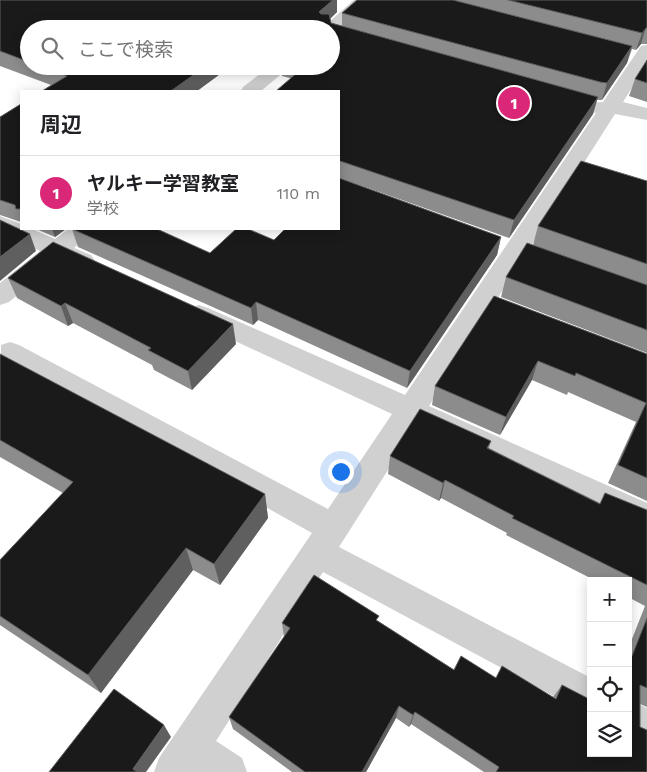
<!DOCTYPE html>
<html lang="ja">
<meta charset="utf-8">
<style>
body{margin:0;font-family:"Work Sans","Noto Sans JP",sans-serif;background:#f6f6f6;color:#202124}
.controls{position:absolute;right:15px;bottom:15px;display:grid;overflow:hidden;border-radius:0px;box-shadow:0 2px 12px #0003}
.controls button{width:45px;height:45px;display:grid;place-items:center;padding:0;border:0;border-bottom:1px solid #e0e0e0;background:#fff;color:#202124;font:25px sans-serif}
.you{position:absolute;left:340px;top:471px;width:18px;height:18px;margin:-12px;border:4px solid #fff;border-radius:50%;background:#1a73e8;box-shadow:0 0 0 8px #1a73e833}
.badge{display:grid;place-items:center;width:32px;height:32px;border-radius:50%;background:#db2777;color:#fff;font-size:16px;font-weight:700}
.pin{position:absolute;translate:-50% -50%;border:2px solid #fff;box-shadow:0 1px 5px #0006}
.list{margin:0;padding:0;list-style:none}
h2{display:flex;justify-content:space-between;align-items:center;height:65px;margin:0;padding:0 20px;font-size:21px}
h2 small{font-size:16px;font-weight:400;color:#757577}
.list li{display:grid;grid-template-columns:32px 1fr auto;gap:15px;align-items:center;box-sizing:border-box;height:75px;padding:0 20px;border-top:1px solid #e0e0e0}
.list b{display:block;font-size:19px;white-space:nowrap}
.list p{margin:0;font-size:16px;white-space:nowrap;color:#757577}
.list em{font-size:16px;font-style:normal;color:#757577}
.icon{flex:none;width:28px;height:28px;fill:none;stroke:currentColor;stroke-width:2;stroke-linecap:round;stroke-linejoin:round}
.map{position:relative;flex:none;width:647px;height:772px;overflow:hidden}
.search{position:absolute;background:#fff;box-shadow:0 2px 12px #0003;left:20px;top:20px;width:320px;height:55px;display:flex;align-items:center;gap:12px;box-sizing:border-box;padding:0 18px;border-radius:28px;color:#757577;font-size:19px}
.panel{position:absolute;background:#fff;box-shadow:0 2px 12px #0003;left:20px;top:90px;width:320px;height:140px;border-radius:0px}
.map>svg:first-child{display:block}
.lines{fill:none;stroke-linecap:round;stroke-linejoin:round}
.minor{fill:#d0d0d0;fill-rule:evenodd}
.wall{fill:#8c8c8c}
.shaded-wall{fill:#5f5f5f}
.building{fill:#1a1a1a;stroke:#5f5f5f}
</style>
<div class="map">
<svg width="647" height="772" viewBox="0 0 647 772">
<rect width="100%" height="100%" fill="#fff"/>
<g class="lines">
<g class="minor">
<path d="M354 0H372L335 33 331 34V29H321Z"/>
<path d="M647 45V64L623 102 647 108V120L615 114 429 406 647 503V532L416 426 339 547 591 678V716L323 572 216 741 242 758 247 772H154L159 758 312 533 1 359V345L10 342 19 345 328 509 392 414 190 320 186 314 190 308 199 305 208 308 405 395 596 113 586 111 583 107 586 103 603 102 641 46Z"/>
<path d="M270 66H291L261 91H241L243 87Z"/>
<path d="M0 216 21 224V229H32L55 239 68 229H93L90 234 74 248 91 255 95 261 91 267 83 269 60 260 9 302 0 305V283L40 251 0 232Z"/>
<path d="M628 699 647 708V747L628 738Z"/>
</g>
</g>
<g class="wall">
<path d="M0 0 337 12 330 19 331 23 342 26V13L357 0H647V44H641L636 50 632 49 627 63 602 100H597L593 114 509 238 340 178 501 237 497 255 407 388 258 320 253 325 78 247 72 229 210 253 274 240 339 229V91L282 76V66H331V29H29V66H231L197 91H42L51 85 0 66Z"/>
<path d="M647 60V102L629 96 635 79Z"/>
<path d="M254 66H267L263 69Z"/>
<path d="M21 104V223V222L0 215V117Z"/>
<path d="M647 181V353L501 297 506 277 533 245 538 226Z"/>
<path d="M36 229H66L55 237Z"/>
<path d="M8 278 236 344 192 390 154 370 152 365 73 323 68 326 17 298Z"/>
<path d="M494 296 647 354V501L608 483 636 422 568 392 567 395 532 380 500 435 432 405 435 386Z"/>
<path d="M0 354 265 494 268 518 220 585 193 570 101 693 0 625V560L63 493 0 457Z"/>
<path d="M491 441 489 448 600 503 605 493 647 510V707L640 704V727L647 772H484L411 724 409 727 396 718 366 772H292L233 729 229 717 284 637 282 623 378 621 454 670 496 678 502 666 553 697 562 685 628 753V649L645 606 628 597V581H596L506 535 507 533 441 498 439 501 388 474 390 456Z"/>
</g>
<g class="shaded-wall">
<path d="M333 0H337V12L319 29V12Z"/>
<path d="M646 27 641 44 636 50 642 33Z"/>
<path d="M632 46 627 63 602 100 607 83Z"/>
<path d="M206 66H231L197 91H171Z"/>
<path d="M598 97 593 114 509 238 514 220Z"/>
<path d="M340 161V178L339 180V163Z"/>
<path d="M52 229H66L55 237Z"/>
<path d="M30 234 36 251 0 281V257Z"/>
<path d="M501 237 497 255 407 388 410 371Z"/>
<path d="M256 302 258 320 253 325 251 308Z"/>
<path d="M65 303 73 323 68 326 61 306Z"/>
<path d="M233 324 236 344 192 390 188 371Z"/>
<path d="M538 361 532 380 500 435 506 417Z"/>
<path d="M445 480 441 498 439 501 443 483Z"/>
<path d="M265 494 268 518 220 585 214 564Z"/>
<path d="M186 548 193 570 101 693 88 675Z"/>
<path d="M399 706 396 718 366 772H362Z"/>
<path d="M415 712 411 724 409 727 413 715Z"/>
<path d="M164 725 171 737 146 772H135L133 769Z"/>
</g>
<g class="building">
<path d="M0 0H333L319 12 321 14H329L331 23 598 97 514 220 340 161 339 163V91H276L305 66H331V29H29V62L0 51Z"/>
<path d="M357 0H453L632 46 607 83 600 82 342 13Z"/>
<path d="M508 0H647V27L642 33Z"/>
<path d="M647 60V83L635 79Z"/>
<path d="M41 66H206L171 91H42L67 76Z"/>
<path d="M21 104V209H16L15 205 0 200V117Z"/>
<path d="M581 161 647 181V264L538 226Z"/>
<path d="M339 178 501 237 410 371 256 302 251 308 72 229H157L210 253 236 229H248L274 240 285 229H339Z"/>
<path d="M0 220 30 234 0 257Z"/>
<path d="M53 242 233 324 188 371 148 350 151 348 65 303 61 306 8 278Z"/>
<path d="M527 243 647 285V330L506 277Z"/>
<path d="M494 296 647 354V478L618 465 646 403 576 373 575 376 538 361 506 417 435 386Z"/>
<path d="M0 354 265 494 214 564 186 548 88 675 0 616V560L73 482 0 440Z"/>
<path d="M420 409 491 441 487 448 600 504 605 493 647 510V585L512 518 514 516 445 480 443 483 390 456Z"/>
<path d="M314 575 379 616 376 620 454 670 461 656 496 678 502 666 556 699 562 685 591 700V753H628V666L647 618V688L640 685V727L647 730V772H496L499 767 415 712 413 715 399 706 362 772H305L229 717 290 628 282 623Z"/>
<path d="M114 689 164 725 133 769 137 772H49Z"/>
</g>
</svg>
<div class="controls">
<button>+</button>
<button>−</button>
<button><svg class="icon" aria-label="locate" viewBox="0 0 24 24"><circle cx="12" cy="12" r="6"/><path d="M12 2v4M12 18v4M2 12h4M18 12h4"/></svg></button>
<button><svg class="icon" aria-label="layers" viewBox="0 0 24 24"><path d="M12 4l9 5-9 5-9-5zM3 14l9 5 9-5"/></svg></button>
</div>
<div class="you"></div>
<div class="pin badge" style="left:514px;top:103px">1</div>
<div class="search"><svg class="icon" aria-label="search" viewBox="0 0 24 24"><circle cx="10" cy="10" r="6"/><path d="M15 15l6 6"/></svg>ここで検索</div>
<section class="panel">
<h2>周辺<small></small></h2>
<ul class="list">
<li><span class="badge">1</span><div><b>ヤルキー学習教室</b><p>学校</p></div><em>110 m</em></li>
</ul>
</section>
</div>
